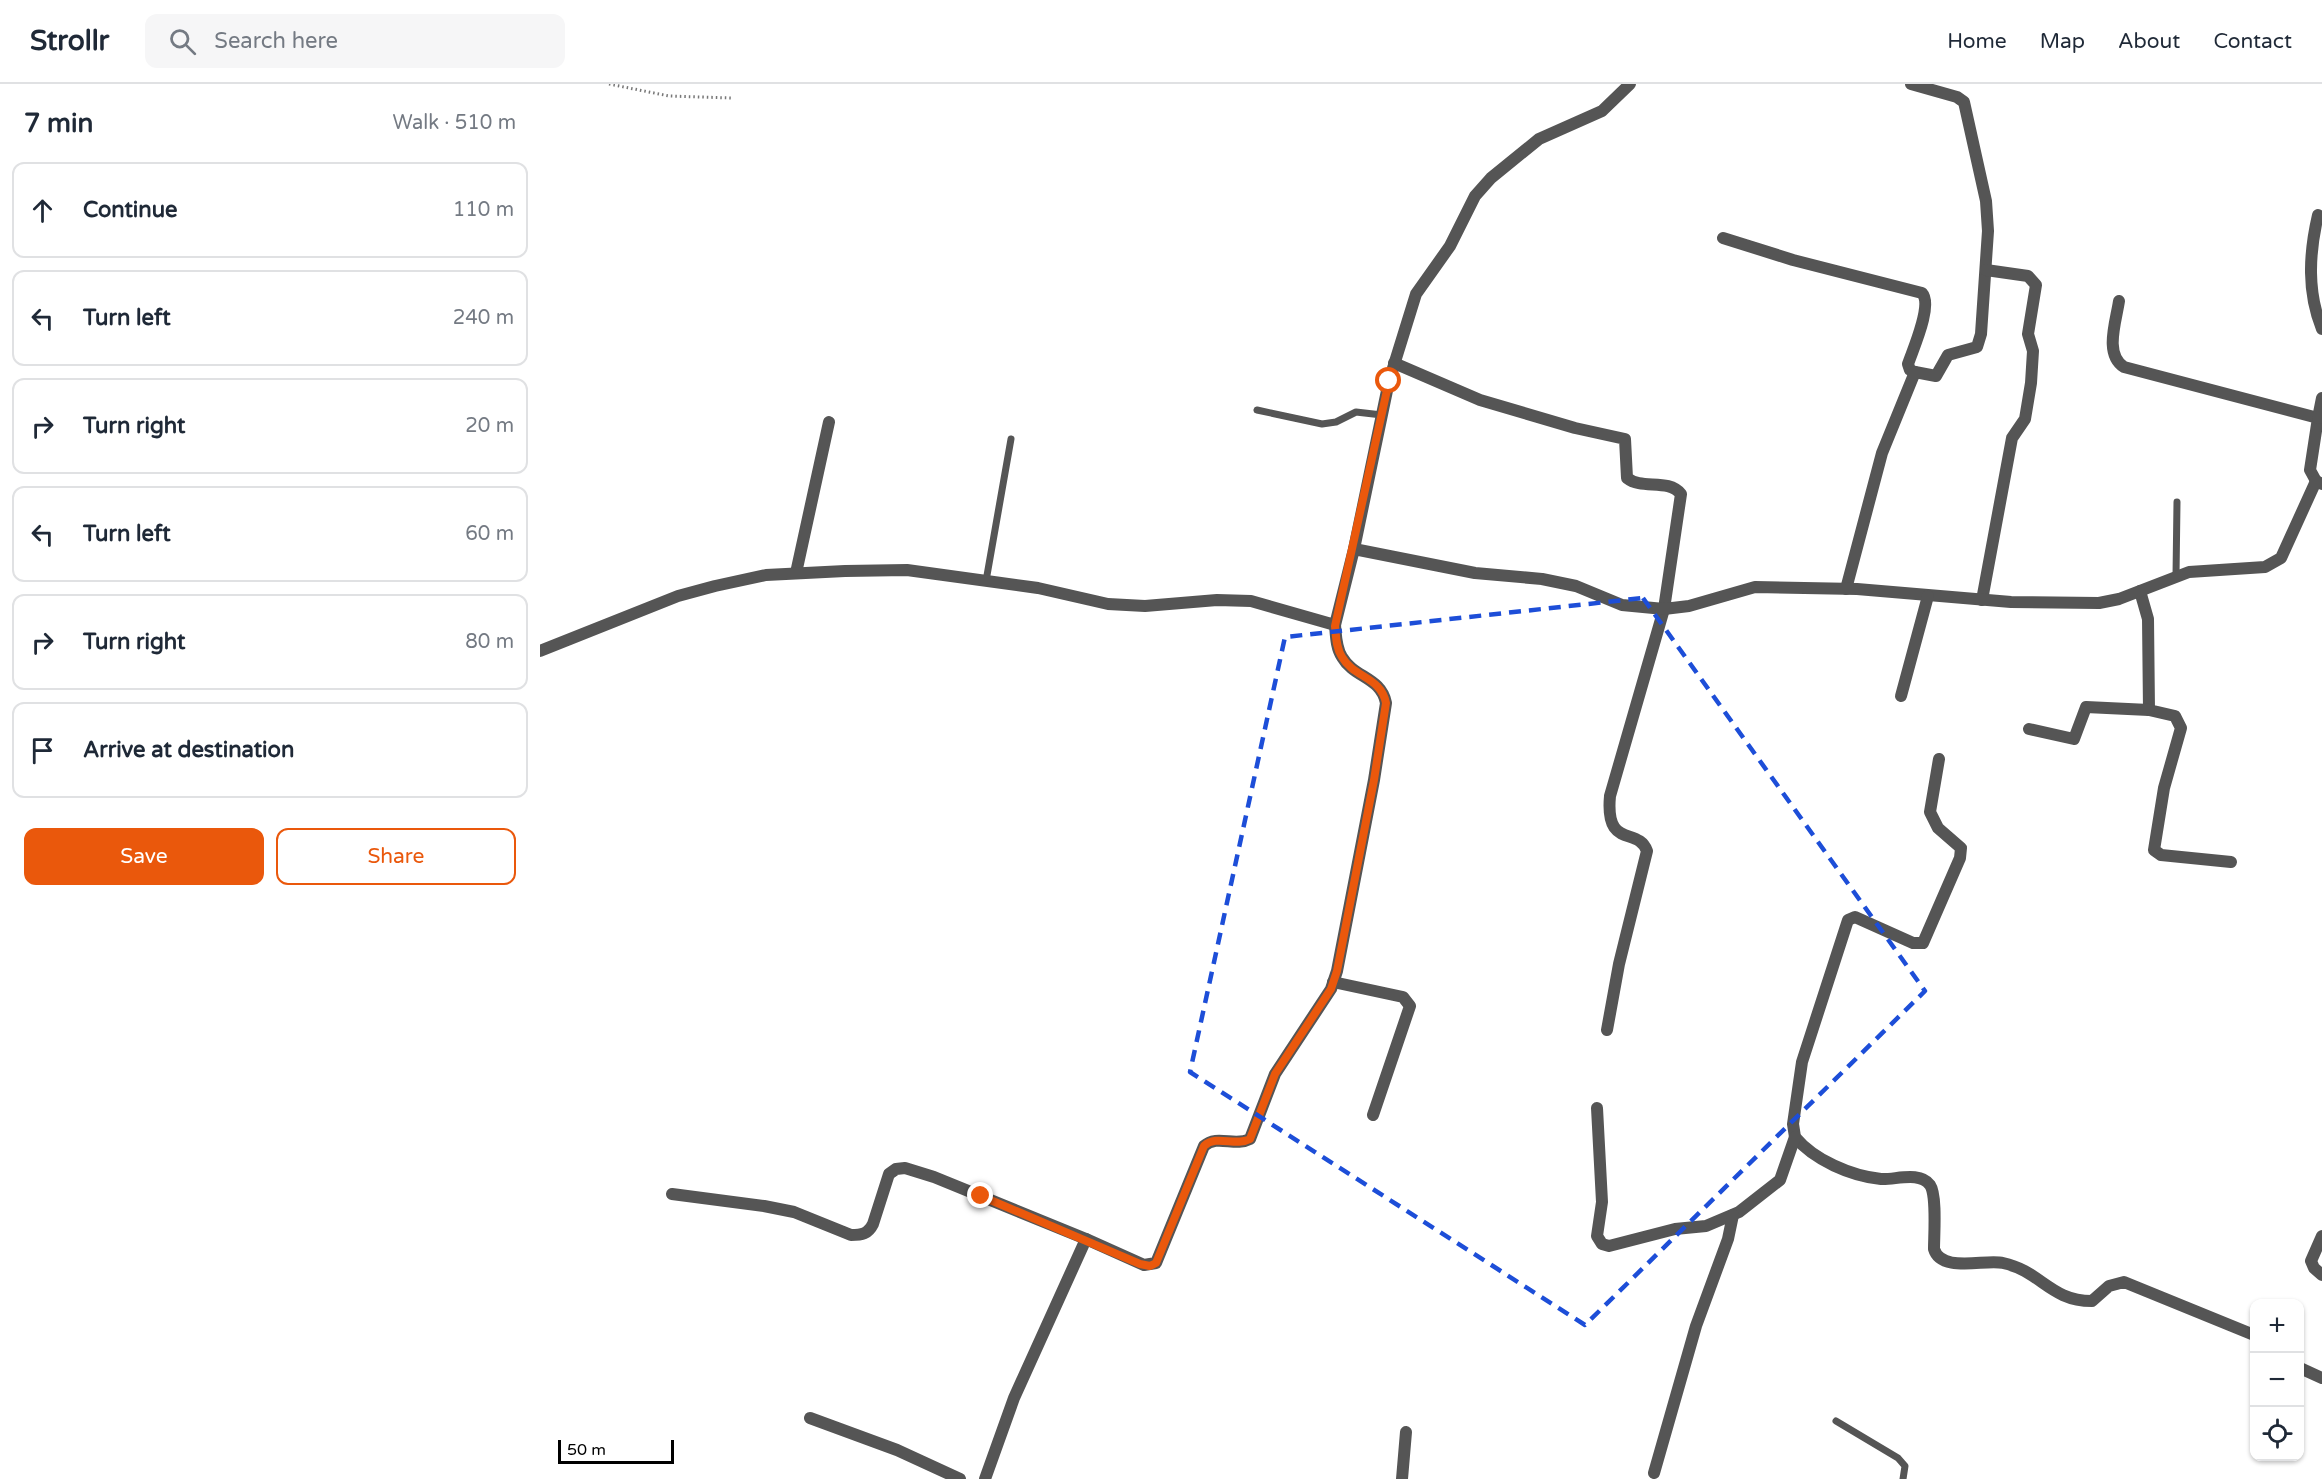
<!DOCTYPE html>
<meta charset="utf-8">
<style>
body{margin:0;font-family:"Varela Round",sans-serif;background:#f6f6f7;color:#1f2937}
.controls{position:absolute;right:18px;bottom:18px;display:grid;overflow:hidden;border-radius:12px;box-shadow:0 2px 4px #0004}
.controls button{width:54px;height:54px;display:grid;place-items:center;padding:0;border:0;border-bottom:2px solid #e0e1e3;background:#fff;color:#1f2937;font:30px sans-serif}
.scale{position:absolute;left:18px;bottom:15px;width:116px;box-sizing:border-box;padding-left:6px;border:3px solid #000;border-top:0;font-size:16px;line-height:21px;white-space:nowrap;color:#000;-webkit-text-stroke:4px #fff;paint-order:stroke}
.stop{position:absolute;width:18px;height:18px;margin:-14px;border:4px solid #ea580c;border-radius:50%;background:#fff}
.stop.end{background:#ea580c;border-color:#fff;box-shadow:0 2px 6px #0008}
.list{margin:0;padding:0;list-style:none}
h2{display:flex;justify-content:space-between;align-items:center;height:78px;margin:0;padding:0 24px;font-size:26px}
h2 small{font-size:20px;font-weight:400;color:#747a83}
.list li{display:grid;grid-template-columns:39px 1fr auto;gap:18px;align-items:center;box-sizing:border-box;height:96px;margin:0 12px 12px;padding:0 12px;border:2px solid #e0e1e3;border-radius:12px}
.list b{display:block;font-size:22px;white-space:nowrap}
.list em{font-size:20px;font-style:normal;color:#747a83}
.actions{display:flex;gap:12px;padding:18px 24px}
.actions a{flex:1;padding:14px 0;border:2px solid #ea580c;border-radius:12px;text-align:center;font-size:21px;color:#ea580c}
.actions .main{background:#ea580c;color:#fff}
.icon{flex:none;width:33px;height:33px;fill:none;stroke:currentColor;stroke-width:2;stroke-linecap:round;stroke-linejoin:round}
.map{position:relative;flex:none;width:1782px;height:1395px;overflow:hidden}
header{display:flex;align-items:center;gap:36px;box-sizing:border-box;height:84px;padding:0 30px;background:#fff;border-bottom:2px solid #e0e1e3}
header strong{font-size:28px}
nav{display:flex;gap:33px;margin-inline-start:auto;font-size:21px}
.search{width:420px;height:54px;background:#f6f6f7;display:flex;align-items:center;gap:15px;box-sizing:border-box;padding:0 21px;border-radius:12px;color:#747a83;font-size:22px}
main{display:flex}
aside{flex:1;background:#fff}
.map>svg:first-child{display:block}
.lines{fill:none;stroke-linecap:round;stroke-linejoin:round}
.path{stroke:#777;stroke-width:3;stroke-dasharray:1.5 3;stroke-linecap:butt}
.service{stroke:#555;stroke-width:7}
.minor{stroke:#555;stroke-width:12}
.route{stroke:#ea580c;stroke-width:8}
.marked{fill:none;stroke:#1d4ed8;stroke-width:4.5;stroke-dasharray:12 8;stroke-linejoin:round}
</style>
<header>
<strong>Strollr</strong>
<div class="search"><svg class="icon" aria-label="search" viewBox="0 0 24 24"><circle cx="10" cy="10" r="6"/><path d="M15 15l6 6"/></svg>Search here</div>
<nav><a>Home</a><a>Map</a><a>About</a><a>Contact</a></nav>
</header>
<main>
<aside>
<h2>7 min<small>Walk · 510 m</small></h2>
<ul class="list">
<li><svg class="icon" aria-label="ahead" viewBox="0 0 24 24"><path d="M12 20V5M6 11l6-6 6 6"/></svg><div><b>Continue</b></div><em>110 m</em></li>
<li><svg class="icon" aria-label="left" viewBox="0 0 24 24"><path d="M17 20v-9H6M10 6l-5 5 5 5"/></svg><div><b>Turn left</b></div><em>240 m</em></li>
<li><svg class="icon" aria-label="right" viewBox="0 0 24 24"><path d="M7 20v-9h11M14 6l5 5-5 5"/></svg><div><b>Turn right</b></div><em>20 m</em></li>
<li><svg class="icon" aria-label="left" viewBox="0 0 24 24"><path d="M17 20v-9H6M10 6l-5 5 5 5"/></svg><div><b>Turn left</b></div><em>60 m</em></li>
<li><svg class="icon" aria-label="right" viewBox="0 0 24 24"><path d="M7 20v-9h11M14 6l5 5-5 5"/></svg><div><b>Turn right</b></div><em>80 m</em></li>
<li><svg class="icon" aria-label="arrive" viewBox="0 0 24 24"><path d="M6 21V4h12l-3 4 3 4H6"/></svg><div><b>Arrive at destination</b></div></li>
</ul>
<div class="actions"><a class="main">Save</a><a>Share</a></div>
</aside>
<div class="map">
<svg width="1782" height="1395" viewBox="0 0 1782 1395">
<rect width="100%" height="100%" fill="#fff"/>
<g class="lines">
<path class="path" d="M69 0 129 12 192 14"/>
<g class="service">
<path d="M717 326 782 340 796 338 816 328 842 331"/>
<path d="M1636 492 1637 418"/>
<path d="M446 497 471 355"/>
<path d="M1296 1337 1358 1374 1365 1382 1363 1395"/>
</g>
<g class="minor">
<path d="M1778 131C1769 170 1767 208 1782 245"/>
<path d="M1183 154 1253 176 1382 209C1393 221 1373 265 1368 280L1370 286 1375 288"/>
<path d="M1579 217C1576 238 1564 270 1584 283L1778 334 1770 386 1776 397"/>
<path d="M854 279 940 316 1035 344 1085 355 1087 394C1102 406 1128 394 1141 410L1124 525 1070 712C1065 766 1098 742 1107 767L1079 880 1067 946"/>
<path d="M1778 334 1782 314"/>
<path d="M814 465 849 297 876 210 910 162 935 112 951 94 999 55 1062 27 1090 0"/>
<path d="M256 489 289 338"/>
<path d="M1306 505 1342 369 1375 288 1396 292 1408 271 1437 263 1441 250 1448 147 1446 117 1424 18 1417 13 1371 0"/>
<path d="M1600 507 1608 535 1609 626 1635 632 1641 644 1624 704 1614 766 1621 771 1691 778"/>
<path d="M1442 516 1472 354 1485 335 1491 299 1493 267 1488 250 1496 201 1488 192 1446 186"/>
<path d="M0 567 138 512 175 502 226 491 305 487 367 486 498 504 568 520 605 522 677 516 711 517 795 541 814 465 935 489 1002 495 1036 502 1082 521 1124 525 1149 522 1215 503 1317 505 1471 518 1559 519 1579 515 1649 488 1725 483 1741 474 1776 397 1782 400"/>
<path d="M1361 612 1388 512"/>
<path d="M1489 645 1534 655 1546 623 1609 626"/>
<path d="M1399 675 1390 728 1398 744 1421 764 1420 774 1383 859H1373L1315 833 1308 836 1262 978 1253 1040 1255 1053C1274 1076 1311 1092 1341 1095 1355 1096 1380 1087 1390 1101 1397 1111 1394 1151 1394 1165 1401 1189 1445 1175 1463 1179 1501 1187 1510 1217 1552 1217L1569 1202 1584 1198 1714 1251"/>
<path d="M793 898 863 913 870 922 833 1031"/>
<path d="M1057 1024 1062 1118 1057 1152 1062 1160 1069 1162 1135 1145 1166 1142 1199 1128 1240 1096 1255 1053"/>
<path d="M132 1110 224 1122 254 1128 311 1151C322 1151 328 1150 333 1140L349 1090 356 1085 365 1084 394 1093 546 1155"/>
<path d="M1782 1152 1771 1177 1774 1184 1782 1191"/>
<path d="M1760 1284 1782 1294"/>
<path d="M270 1334 357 1366 420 1395"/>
<path d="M1114 1389 1156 1242 1188 1155 1193 1131"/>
<path d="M445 1395 474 1314 546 1155 604 1181 616 1179 664 1062C677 1050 695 1063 710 1055L735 990 791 905 797 887 834 696 846 619C841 593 814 594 802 573 796 564 796 552 795 541"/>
<path d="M862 1395 866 1348"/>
</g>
</g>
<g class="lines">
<path class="route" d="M441 1112 600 1180 610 1182 616 1179 664 1062C677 1050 695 1063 710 1055L735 990 791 905 797 887 834 696 846 619C841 593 814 594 802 573 796 564 796 552 795 542L849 297"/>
</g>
<path class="marked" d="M1103 514 1385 907 1045 1241 650 988 745 553Z"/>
</svg>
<div class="controls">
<button>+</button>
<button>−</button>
<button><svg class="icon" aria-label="locate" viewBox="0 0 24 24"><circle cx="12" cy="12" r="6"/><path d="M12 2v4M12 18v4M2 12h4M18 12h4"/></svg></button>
</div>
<div class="scale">50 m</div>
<div class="stop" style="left:849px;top:297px"></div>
<div class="stop end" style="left:441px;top:1112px"></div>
</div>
</main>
